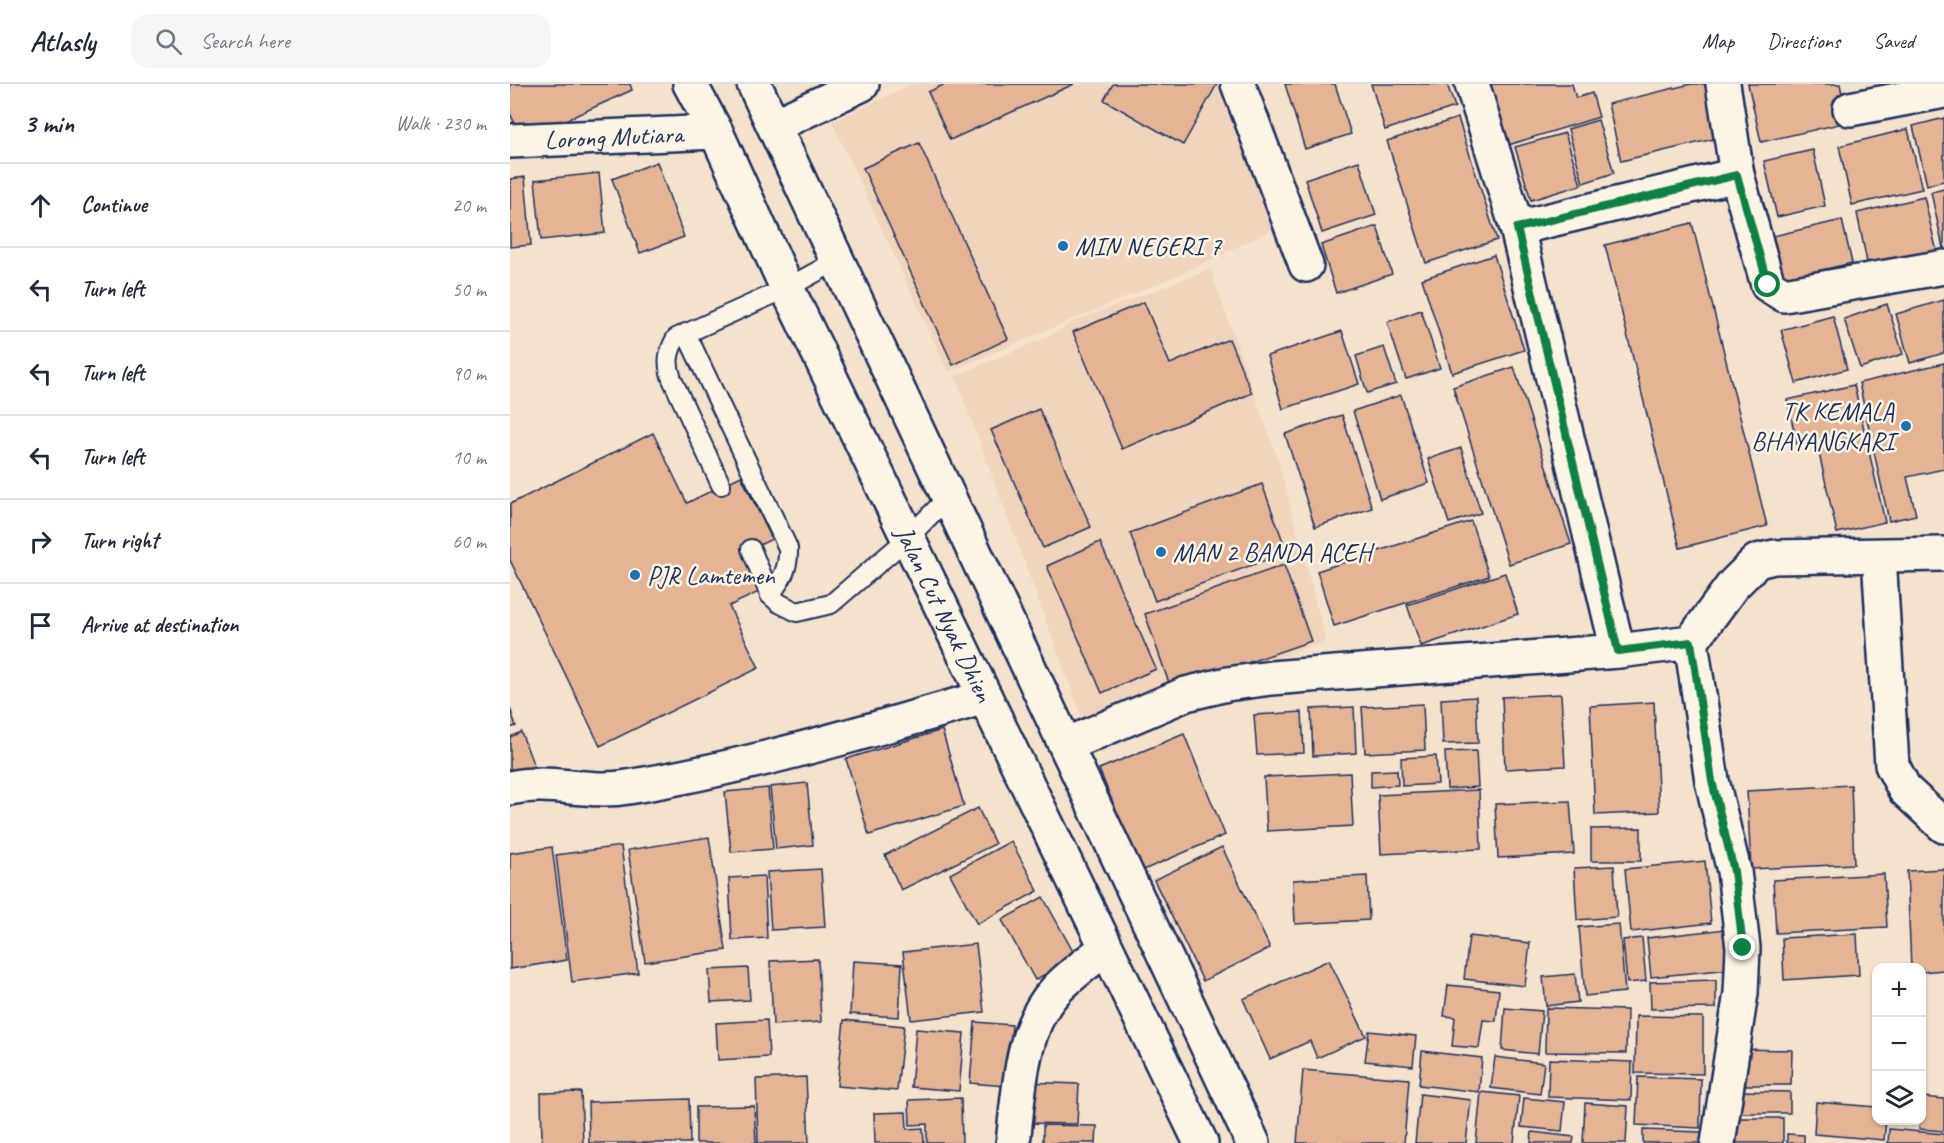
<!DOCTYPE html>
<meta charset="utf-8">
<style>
body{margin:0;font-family:Caveat,sans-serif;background:#f6f6f7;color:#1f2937}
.controls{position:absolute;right:18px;bottom:18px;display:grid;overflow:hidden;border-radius:12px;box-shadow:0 2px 4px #0004}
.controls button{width:54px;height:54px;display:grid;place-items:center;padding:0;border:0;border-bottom:2px solid #e0e1e3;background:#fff;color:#1f2937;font:30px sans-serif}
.stop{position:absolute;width:18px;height:18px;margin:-14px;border:4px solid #0b8043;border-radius:50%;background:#fff}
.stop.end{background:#0b8043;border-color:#fff;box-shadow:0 2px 6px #0008}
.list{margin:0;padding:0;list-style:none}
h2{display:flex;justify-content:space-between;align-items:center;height:78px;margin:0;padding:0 24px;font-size:26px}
h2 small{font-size:20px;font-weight:400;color:#747a83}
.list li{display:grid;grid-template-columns:39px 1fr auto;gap:18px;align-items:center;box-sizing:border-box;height:84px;padding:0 24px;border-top:2px solid #e0e1e3}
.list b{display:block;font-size:22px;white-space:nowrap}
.list em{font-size:20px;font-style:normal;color:#747a83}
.icon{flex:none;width:33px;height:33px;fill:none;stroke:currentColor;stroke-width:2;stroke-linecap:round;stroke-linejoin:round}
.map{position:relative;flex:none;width:1434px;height:1059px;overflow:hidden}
header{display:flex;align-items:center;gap:36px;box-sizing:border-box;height:84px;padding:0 30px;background:#fff;border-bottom:2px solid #e0e1e3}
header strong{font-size:28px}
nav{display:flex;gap:33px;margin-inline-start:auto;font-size:21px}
.search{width:420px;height:54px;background:#f6f6f7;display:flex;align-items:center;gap:15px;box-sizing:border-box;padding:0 21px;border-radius:18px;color:#747a83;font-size:22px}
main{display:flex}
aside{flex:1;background:#fff}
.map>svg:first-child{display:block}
.built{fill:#f0d4bc}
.building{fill:#e4b495;stroke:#1b2f5e;stroke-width:1.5}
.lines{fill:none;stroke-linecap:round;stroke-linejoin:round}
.service-casing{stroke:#1b2f5e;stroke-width:22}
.minor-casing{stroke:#1b2f5e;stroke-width:38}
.trunk-casing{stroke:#1b2f5e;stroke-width:38}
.service{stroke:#fcf5e5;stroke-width:18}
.minor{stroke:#fcf5e5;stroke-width:33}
.trunk{stroke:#fcf5e5;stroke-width:33}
.route{stroke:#0b8043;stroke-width:8}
.poi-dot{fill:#1f6fb2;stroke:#fcf5e5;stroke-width:2}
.labels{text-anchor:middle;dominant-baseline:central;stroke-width:5;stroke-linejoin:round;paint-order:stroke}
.street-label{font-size:26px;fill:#1b2f5e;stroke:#fcf5e5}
.poi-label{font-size:26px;fill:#1b2f5e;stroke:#fcf5e5;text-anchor:start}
</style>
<header>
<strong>Atlasly</strong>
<div class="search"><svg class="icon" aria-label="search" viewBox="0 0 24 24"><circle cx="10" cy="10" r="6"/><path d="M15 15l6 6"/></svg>Search here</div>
<nav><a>Map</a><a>Directions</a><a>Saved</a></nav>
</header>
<main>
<aside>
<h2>3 min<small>Walk · 230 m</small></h2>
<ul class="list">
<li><svg class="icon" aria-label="ahead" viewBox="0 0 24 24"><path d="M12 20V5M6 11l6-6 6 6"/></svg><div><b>Continue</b></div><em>20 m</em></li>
<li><svg class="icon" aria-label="left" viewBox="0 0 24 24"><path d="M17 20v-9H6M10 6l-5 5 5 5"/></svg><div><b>Turn left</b></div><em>50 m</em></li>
<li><svg class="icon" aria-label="left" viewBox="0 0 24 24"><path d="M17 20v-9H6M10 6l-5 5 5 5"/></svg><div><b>Turn left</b></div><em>90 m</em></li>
<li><svg class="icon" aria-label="left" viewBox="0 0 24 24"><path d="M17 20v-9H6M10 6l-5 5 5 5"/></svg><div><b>Turn left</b></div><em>10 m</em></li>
<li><svg class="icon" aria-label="right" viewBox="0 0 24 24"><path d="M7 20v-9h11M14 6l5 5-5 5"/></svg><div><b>Turn right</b></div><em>60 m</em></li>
<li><svg class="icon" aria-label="arrive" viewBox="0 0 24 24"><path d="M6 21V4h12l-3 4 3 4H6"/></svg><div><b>Arrive at destination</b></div></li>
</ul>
</aside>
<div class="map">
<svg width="1434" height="1059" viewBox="0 0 1434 1059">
<rect width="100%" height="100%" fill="#f5e2cd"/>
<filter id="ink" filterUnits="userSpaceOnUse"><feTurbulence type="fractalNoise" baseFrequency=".0167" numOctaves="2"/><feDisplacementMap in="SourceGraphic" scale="12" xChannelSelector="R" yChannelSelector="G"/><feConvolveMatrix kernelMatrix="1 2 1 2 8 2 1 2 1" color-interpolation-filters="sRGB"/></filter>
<g filter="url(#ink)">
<g class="built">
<path d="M402 0H728L783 135 671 190 438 288 322 38Z"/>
<path d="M700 185 769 379 816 557 575 642 445 292 535 254 565 237Z"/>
</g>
<g class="building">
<path d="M0 0H120L122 6 12 56 0 29Z"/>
<path d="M435 0H564L440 56 418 8Z"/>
<path d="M603 0H707L673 61 594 16Z"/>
<path d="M775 0H825L841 50 795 65Z"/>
<path d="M861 0H937L945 23 875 46Z"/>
<path d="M977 0H1062L1066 14 1082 9 1089 33 995 62Z"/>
<path d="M1181 0H1196L1208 54 1111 77 1098 20Z"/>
<path d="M1238 0H1330L1338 38 1251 58Z"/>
<path d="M948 34 987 156 916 179 877 57Z"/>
<path d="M1434 34V97L1417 101 1403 42Z"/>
<path d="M1088 36 1104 89 1073 99 1058 45Z"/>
<path d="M1398 45 1412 105 1342 121 1329 62Z"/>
<path d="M1055 49 1071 101 1021 116 1005 63Z"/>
<path d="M409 59 498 255 443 281 353 84Z"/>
<path d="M1303 66 1315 122 1267 133 1254 77Z"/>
<path d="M849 77 866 131 812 149 795 95Z"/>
<path d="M147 78 174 153 130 169 102 95Z"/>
<path d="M89 89 95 149 31 156 25 96Z"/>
<path d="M15 93 21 161 0 163V95Z"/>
<path d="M1434 105V164H1433L1421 108Z"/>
<path d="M1414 113 1427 168 1358 183 1347 129Z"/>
<path d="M1332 136 1342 179 1273 195 1263 152Z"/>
<path d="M1182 139 1257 442 1170 464 1095 161Z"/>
<path d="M867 142 882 190 826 209 811 161Z"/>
<path d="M984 171 1014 266 942 289 912 195Z"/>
<path d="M1434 216V269L1400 279 1386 230Z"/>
<path d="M634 218 660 280 719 255 742 309 612 365 563 248Z"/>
<path d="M1377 220 1393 270 1350 284 1334 235Z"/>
<path d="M911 226 930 284 896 295 877 238Z"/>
<path d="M1323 232 1337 285 1286 299 1271 246Z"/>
<path d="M832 247 849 300 773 325 757 272Z"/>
<path d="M874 263 886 300 857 309 846 272Z"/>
<path d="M1434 279V385L1397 393 1406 431 1379 437 1349 299Z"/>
<path d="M1004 283 1061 460 999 480 943 303Z"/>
<path d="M1344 301 1375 438 1327 449 1306 356 1287 360 1277 316Z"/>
<path d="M891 311 919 399 870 415 843 327Z"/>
<path d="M529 325 581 443 533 464 481 346Z"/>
<path d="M832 331 862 424 805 443 775 350Z"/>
<path d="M143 349 177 419 231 392 262 455 233 469 251 507 219 522 249 584 90 662 0 476V420Z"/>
<path d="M951 364 971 429 939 439 918 375Z"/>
<path d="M752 400 777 468 645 517 620 449Z"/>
<path d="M961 437 979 492 824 542 807 487Z"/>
<path d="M590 458 646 585 592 609 537 482Z"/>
<path d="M774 481 801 557 661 605 635 530Z"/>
<path d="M995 489 1008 530 911 562 897 521Z"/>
<path d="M1051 610 1055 682 995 685 992 613Z"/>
<path d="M966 613 968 659 933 660 931 615Z"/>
<path d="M1144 618 1149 728 1085 731 1080 622Z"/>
<path d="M913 620 915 666 855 669 852 623Z"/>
<path d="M844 623 846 669 803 672 801 625Z"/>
<path d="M0 624 6 642 0 644Z"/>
<path d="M792 628 794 669 747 671 744 631Z"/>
<path d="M432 646 454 722 359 751 336 675Z"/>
<path d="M11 648 24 682 0 691V653Z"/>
<path d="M674 650 715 751 631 787 589 685Z"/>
<path d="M966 667 968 703 937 705 935 668Z"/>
<path d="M926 672 928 700 892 702 891 674Z"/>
<path d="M887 686 888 701 861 703V687Z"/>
<path d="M840 689 843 742 757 747 754 693Z"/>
<path d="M297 699 303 761 266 765 260 703Z"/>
<path d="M1341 701 1344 780 1241 785 1237 707Z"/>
<path d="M258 704 263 765 221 768 215 708Z"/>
<path d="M969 706 971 765 871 770 868 711Z"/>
<path d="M1060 717 1064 770 988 774 985 720Z"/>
<path d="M468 724 485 760 391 806 375 771Z"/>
<path d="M1131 744V777H1081V745Z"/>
<path d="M199 753 216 866 135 878 118 766Z"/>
<path d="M501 757 528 807 467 840 440 790Z"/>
<path d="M111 762 128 889 62 898 46 771Z"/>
<path d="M42 763 57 876 0 885V769Z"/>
<path d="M712 763 760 864 693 897 644 796Z"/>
<path d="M1195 777 1201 839 1121 848 1115 785Z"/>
<path d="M1104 782 1107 833 1067 836 1064 784Z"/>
<path d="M311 785 315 843 261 846 257 788Z"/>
<path d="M1434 785V886L1412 888V884H1401L1397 787Z"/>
<path d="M1374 790 1377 843 1266 849 1263 796Z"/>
<path d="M254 792 257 854 222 856 219 794Z"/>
<path d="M857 792 859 836 785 840 783 796Z"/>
<path d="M533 813 566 873 525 896 492 836Z"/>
<path d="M1109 840 1115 908 1075 912 1069 843Z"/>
<path d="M1216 845 1220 885 1141 893 1137 854Z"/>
<path d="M1347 850 1349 891 1274 896 1272 854Z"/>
<path d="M959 852 1020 859 1015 902 954 895Z"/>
<path d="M1132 854 1136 897 1117 899 1113 856Z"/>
<path d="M466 860 474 928 401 936 393 868Z"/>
<path d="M308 875 311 938 263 941 260 877Z"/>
<path d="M819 876 856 952 807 974 800 957 760 975 733 915Z"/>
<path d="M343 877 392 880 389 933 340 930Z"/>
<path d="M238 884 240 916 201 918 199 886Z"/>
<path d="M1065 890 1068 918 1036 922 1033 893Z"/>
<path d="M1206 896V924L1141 925 1140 898Z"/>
<path d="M938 901 989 906 986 937 973 936 969 964 942 962 945 933 934 932Z"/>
<path d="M995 924 1032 927 1028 970 992 966Z"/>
<path d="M1036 924 1117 926 1116 969 1035 968Z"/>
<path d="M1126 932 1193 933V990L1125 989Z"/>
<path d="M257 936 259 973 208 976 206 939Z"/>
<path d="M334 936 394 942 387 1007 327 1002Z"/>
<path d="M465 938 502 941 496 1002 460 999Z"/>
<path d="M406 945 454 949 449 1007 401 1003Z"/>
<path d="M859 947 906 952 903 982 855 977Z"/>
<path d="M1227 965 1282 966 1281 1001H1226Z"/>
<path d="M912 967 972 974 969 1008 909 1001Z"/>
<path d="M985 973 1034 979 1030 1010 981 1004Z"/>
<path d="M1039 975 1122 978 1121 1016 1038 1013Z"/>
<path d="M793 986 899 995 894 1059H787Z"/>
<path d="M296 993 299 1059H248L246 995Z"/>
<path d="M1128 993 1191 995 1190 1044 1126 1041Z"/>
<path d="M515 998 569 1000 567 1040 515 1039Z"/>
<path d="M1231 1007 1280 1008V1029H1231Z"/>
<path d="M71 1008 73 1059H32L31 1009Z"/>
<path d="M971 1008 1009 1012 1004 1059H966Z"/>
<path d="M910 1010 961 1016 956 1059H905Z"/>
<path d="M1412 1013 1434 1015V1047L1409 1045Z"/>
<path d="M451 1014 452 1059H417V1040L400 1041 399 1016Z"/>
<path d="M1014 1014 1055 1018 1052 1047 1011 1043Z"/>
<path d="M179 1015 180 1059H79L78 1018Z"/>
<path d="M1306 1018 1366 1023V1036H1376L1374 1056 1304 1050Z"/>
<path d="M1075 1019 1118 1022 1116 1059H1073Z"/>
<path d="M244 1022 246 1059H186V1023Z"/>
<path d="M396 1028 397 1045 413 1044 414 1059H365L364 1029Z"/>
<rect x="1219" y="1034" width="54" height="25"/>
<path d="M533 1041 587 1042 586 1059H533Z"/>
<path d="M1379 1045 1434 1050V1059H1378Z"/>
<path d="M1133 1046 1191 1048V1059H1133Z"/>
<path d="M1022 1048 1064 1053 1063 1059H1021Z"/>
<path d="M1277 1050 1294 1051V1059H1277Z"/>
</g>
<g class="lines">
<g class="service-casing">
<g id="service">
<path d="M176 249 278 464C279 485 272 495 260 511"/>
<path d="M211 401 162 295C156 279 158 268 166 254L277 204 328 176"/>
<path d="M241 465 260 511 269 519 287 528 321 520 399 453 438 413"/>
</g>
</g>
<g class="minor-casing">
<g id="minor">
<path d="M728 0 796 181"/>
<path d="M962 0 1007 144 1108 567"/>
<path d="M1213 0 1227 91 1258 201 1274 211 1434 183"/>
<path d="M1340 25 1434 7"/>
<path d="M265 41 352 0"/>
<path id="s1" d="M0 57 206 48"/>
<path d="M1007 144 1227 91"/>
<path d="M1369 473 1382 681 1395 706 1434 742"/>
<path d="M1181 558 1202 697 1224 787 1233 864 1231 909 1208 1059"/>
<path d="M556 661 676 610 717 600 761 594 1108 567 1181 558 1223 501 1247 477 1264 473 1434 470"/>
<path d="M0 704C39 695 79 710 118 703 239 683 358 647 475 613"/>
<path d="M503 1059C509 1010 510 943 546 906 561 890 580 877 596 864"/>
</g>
</g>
<g class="trunk-casing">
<g id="trunk">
<path id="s2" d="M180 0 206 48 277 204 691 1059"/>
<path d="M244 0 743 1059"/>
</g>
</g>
<use href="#service" class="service"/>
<use href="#minor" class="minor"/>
<use href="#trunk" class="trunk"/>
</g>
</g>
<g class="lines" filter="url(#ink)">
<path class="route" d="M1233 864 1224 787 1202 697 1181 558 1108 567 1007 144 1227 91 1258 201"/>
</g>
<g class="poi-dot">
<circle cx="553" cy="162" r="6"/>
<circle cx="1396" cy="342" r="6"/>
<circle cx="651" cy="468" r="6"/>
<circle cx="125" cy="491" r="6"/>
</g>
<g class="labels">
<g class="street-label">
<text stroke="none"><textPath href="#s1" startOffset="104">Lorong Mutiara</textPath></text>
<text stroke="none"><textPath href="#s2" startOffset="588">Jalan Cut Nyak Dhien</textPath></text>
</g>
<g class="poi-label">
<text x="565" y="162">MIN NEGERI 7</text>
<text x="1384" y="327" text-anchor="end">TK KEMALA<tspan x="1384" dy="30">BHAYANGKARI</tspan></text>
<text x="663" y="468">MAN 2 BANDA ACEH</text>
<text x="137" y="491">PJR Lamtemen</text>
</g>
</g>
</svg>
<div class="controls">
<button>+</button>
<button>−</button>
<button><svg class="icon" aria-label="layers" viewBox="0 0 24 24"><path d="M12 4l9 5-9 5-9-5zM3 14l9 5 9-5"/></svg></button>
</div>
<div class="stop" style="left:1258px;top:201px"></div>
<div class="stop end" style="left:1233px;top:864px"></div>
</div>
</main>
